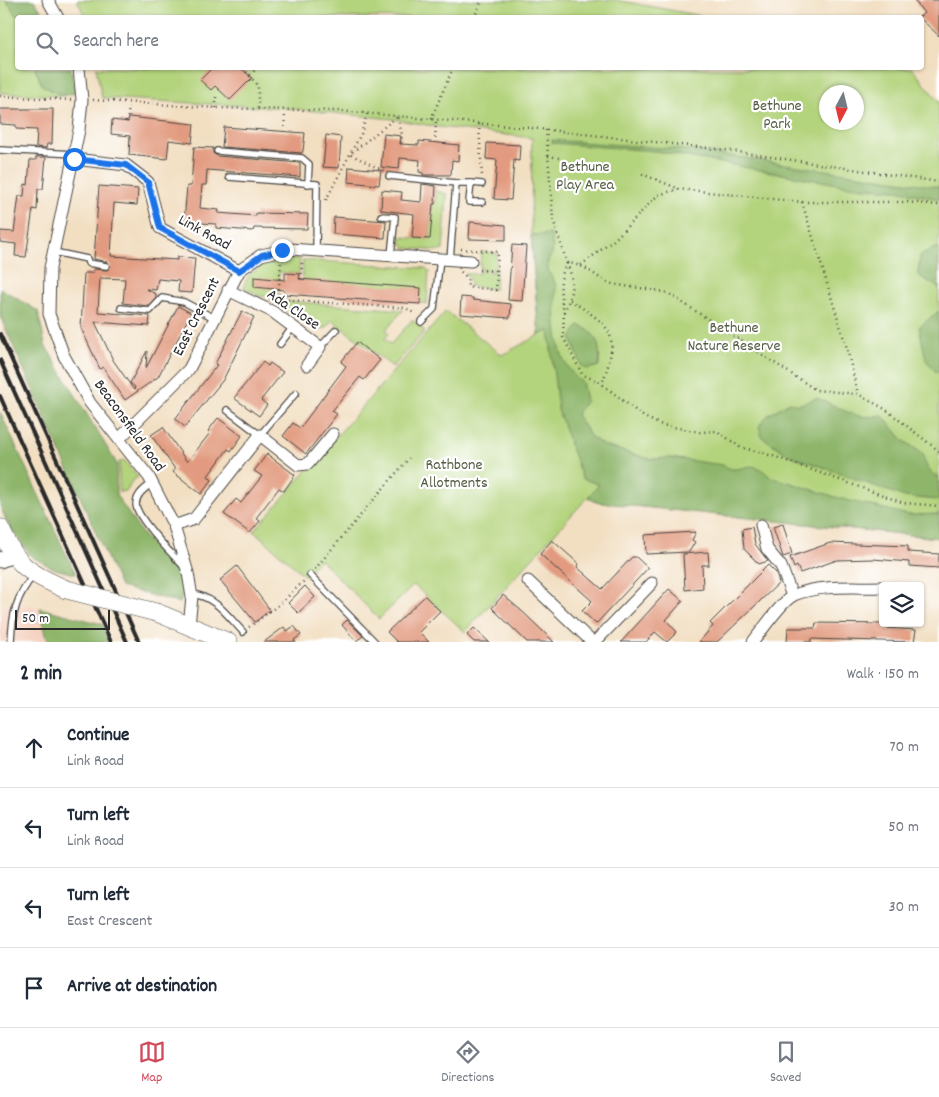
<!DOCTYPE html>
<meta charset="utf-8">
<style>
body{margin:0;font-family:Dekko,sans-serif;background:#f2f2f3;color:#1f2937}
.controls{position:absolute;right:15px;bottom:15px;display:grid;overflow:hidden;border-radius:5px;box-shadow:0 1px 4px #0004}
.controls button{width:45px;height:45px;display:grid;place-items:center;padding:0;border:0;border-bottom:1px solid #e0e1e3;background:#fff;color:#1f2937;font:25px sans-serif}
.compass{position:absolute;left:819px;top:85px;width:45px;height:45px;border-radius:50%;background:#fff;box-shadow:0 1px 4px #0004;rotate:187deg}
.scale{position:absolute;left:15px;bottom:12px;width:95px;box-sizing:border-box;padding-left:5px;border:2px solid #2b2b2b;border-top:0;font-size:14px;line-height:18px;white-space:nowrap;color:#2b2b2b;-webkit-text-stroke:4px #fff;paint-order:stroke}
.stop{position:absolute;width:15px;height:15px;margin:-11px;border:4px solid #1a73e8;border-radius:50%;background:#fff}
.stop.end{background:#1a73e8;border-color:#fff;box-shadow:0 1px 5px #0008}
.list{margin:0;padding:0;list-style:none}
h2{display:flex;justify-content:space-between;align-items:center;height:65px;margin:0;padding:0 20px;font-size:21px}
h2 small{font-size:16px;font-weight:400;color:#747a83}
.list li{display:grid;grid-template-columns:32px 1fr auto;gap:15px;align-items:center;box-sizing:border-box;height:80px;padding:0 20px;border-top:1px solid #e0e1e3}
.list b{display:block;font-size:19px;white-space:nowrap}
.list p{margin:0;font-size:16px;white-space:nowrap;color:#747a83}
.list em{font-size:16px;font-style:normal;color:#747a83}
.icon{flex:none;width:28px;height:28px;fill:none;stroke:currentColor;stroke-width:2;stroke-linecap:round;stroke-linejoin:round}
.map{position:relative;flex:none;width:939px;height:642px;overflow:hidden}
.search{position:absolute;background:#fff;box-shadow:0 1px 4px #0004;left:15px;right:15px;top:15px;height:55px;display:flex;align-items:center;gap:12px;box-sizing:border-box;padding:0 18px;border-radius:5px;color:#747a83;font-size:19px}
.sheet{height:385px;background:#fff}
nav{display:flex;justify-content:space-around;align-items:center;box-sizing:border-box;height:70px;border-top:1px solid #e0e1e3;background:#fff;font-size:14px;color:#747a83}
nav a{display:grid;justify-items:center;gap:2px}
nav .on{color:#d1495b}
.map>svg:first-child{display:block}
.built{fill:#f5d3c1}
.green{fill:#b3d37b;stroke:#6f7f53;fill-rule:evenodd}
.forest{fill:#8eb56b;stroke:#5c704b}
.building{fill:#e29b80}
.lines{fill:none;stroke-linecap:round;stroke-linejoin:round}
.lane-casing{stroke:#494642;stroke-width:8}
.street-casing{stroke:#494642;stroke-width:13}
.secondary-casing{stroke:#494642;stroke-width:17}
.primary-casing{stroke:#494642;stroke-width:19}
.path{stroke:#494642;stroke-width:2.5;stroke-dasharray:1 4;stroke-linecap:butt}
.lane{stroke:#fff;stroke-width:5.5}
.street{stroke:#fff;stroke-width:11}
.secondary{stroke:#fff;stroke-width:15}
.primary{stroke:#fff;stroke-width:18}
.rail{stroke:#2b2b2b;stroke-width:4}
.primary-bridge-casing{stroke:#494642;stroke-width:19;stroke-linecap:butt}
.primary-bridge{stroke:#fff;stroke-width:18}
.route{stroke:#1a73e8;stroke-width:6}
.labels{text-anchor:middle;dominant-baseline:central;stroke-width:4.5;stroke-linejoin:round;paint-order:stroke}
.park-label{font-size:16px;fill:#545d43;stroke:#fff}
.street-label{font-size:16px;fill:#2b2b2b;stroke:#fff}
</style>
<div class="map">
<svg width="939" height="642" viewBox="0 0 939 642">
<rect width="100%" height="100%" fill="#fff"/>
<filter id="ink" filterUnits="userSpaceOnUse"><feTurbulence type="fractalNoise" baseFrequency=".02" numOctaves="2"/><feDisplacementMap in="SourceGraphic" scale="10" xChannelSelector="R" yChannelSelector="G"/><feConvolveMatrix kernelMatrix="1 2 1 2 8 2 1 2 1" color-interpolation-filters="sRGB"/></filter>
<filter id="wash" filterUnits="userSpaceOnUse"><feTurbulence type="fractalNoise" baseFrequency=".0096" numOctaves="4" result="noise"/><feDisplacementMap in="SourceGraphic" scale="20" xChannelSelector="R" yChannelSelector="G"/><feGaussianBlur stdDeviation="1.12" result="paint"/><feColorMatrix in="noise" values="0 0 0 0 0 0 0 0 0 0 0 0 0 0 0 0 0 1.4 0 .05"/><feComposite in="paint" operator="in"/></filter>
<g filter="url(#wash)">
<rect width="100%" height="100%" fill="#f2dfc2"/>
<path class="built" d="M5 604 33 606 102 624 109 642H0V619Z"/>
<g class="green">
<path d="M0 0H6L18 17V68H35L42 85 62 96 0 93Z"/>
<path d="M77 0H616L708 17 86 18Z"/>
<path d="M96 68H912L939 102V538L596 502 588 497 465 632 414 585 379 619 320 559 305 576 254 531 446 311 502 355 539 335 531 235 532 138 439 127 392 119 284 108 102 98ZM826 92H856V122H826Z"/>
<path d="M436 191 447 194 443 250 439 251 405 248 401 243V237L430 239 432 204 435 203Z"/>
<path d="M481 252 497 253 496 270 480 269Z"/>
<path d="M284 258 300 259 299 274 279 272 277 297 260 296 244 288C245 270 270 262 284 258Z"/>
<path d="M303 260 425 268 429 271 427 304 302 279Z"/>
<path d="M479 271 496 272 495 289 470 286 469 278 465 274H478Z"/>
<path d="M269 300 403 310 386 330 389 333 385 339 391 344 412 320 425 331 393 367 332 320 325 328 317 330Z"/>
<path d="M124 460 138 477 132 481 127 491 119 492V462Z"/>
</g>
<g class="forest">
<path d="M6 0H34L45 17H18Z"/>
<path d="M35 68H71L75 93 62 96 42 85Z"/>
<path d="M552 140 690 150 939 187V199L896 190 854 187 655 151 552 143Z"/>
<path d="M551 234C551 239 554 248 552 253 550 259 547 260 548 267 548 276 556 279 556 288 555 318 553 362 582 382L586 400 576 415 591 437 604 446 650 459 670 458 723 465C742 478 747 454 769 476L842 499 909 515 939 514V538L596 502 588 497 599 485 582 478 558 410 549 331 539 335 531 235Z"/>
<path d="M935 248 939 249V288L918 275 920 256Z"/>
<path d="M0 288 38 311 45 345 117 464 116 495 141 532 176 572 183 590 180 603 120 587 0 316Z"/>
<path d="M939 311V372H936L926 360 919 327Z"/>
<path d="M579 325C598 333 601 347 599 366L588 369 582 367 571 338Z"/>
<path d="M816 398C840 406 855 422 882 415L903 440 923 454C924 463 929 474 939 477V500L905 497 789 455 762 437 759 426 767 416 789 402 798 405Z"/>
<path d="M0 412 66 554 76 574 55 569 32 557 9 526 0 506Z"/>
<path d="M40 608 102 624 109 642H50L46 636Z"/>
</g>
<g id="blocks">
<g class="building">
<path d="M914 0H939V36L919 17 924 13Z"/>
<path d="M212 68H241L252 78 230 100 215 86 211 90 200 80Z"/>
<path d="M0 109H53L52 144H47L46 148 36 147 37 130 16 129V125L0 124Z"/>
<path d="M129 117 194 124 192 143 169 140 167 159 129 155 130 136 111 134 112 120 128 122Z"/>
<path d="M224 127 305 133 303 151 302 153 222 147Z"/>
<path d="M384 134 401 136 400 144 419 145V141L459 145 458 161 452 160 451 175H423V173L419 172 420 160 400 158 399 169 381 167Z"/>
<path d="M326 135 341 137 339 168 323 167Z"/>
<path d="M487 143 520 145 519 161 514 160 511 200 494 199 497 160 486 159Z"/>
<path d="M194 147 213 148V153L217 156 300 163V177L207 170 206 185H202L200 208 219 210 218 213 256 216V213L308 214 307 229 254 228 253 231 216 228V224L184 222 187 186H191Z"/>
<path d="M36 157H46L43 189H38L37 210 33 209 26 257 15 256 16 244 0 242V231L14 232 19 196H24L25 184 28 185 30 160H36Z"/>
<path d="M349 167 381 170 379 185 348 182Z"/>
<path d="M422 184 436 186 435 204H433L430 239 412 238 414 214 381 210 382 190 402 192 401 200 421 202Z"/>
<path d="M99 186 138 189 137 205 114 203 111 256 177 260V257L195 258 192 293 178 292 179 281 158 279 156 290 146 289 156 294V298L148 306 123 303 125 279 100 278 98 312 150 316 149 326 95 322 113 360 134 390 135 387 130 383 147 351 146 368 178 306 191 313 158 377 125 400 103 367 100 369 81 328 84 273H93V269L107 270 111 266 107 262 94 259Z"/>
<path d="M334 217 386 221 385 238 333 234Z"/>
<path d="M470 222 506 225V240L469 239Z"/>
<path d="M512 245 526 246 522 301 508 300Z"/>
<path d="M285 273 300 274 299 279 421 288 420 304 284 294V290L254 287V277L285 280Z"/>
<path d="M461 297 473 298V300L511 304 510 318 460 314Z"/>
<path d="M242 311 254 317 223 380 185 427 175 419 217 365 215 364Z"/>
<path d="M357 342 380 360 364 380 360 377 332 411 337 414 306 454 283 436 293 423 300 428 346 366 341 362Z"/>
<path d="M263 362 268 366 270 363 283 372 261 400 267 405 259 416 234 398Z"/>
<path d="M218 418 242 436 231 451 228 449 208 476 212 480 201 494 173 472 175 469 151 435 163 427 187 462 210 433 208 431Z"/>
<path d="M267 454 295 475 284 491 279 488 256 518 260 521 250 533 224 514 236 499 241 503 262 476 254 471Z"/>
<path d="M783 524 792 554 783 557 773 527Z"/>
<path d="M752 527 755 544 768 561 759 564 744 549 742 529Z"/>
<path d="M696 532 692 540 695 542 689 552 646 554 645 535Z"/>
<path d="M552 540 579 564 577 567 602 589 632 557H636L648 568 596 624 582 611 592 601 540 554Z"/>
<path d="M830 543 908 546V552L939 554V568L909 566V562L873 559 837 560 800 573 797 566 794 568 790 557Z"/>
<path d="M708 552 709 565H702L703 588 685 590 683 554Z"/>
<path d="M768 565 776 573 779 583 717 642H699L713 626 710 623Z"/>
<path d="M237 566 270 610 255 622 220 580Z"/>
<path d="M305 586 315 597 298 613 288 603Z"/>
<path d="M669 589 683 601 666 620 677 632 667 642 655 632 646 642H621Z"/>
<path d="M503 595 524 613 554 642H527L492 608Z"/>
<path d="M425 596 440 611 419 632 429 642H397L387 632Z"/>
<path d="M347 620 363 636 356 641 342 625Z"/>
<path d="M816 623 885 624V628L916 630 914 642 811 639V642H787L788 628H815Z"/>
<path d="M294 626 301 635 294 640 296 642H264L284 627 287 631Z"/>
<path d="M474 628 489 642H474L467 635Z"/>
</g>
</g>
</g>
<g filter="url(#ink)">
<use href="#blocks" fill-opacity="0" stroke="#494642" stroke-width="1"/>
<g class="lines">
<g class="lane-casing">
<g id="lane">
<path d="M0 150 75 154"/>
<path d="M217 151 302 158 309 164 308 184"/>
<path d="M389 176 456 183 450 260"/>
<path d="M229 177 317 184 316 251"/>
<path d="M456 183H471L469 202H482"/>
<path d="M471 183 482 184"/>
<path d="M381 216 395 217 391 255"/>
<path d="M54 252 87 259 88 263 106 266"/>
<path d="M121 308 150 311 162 298 184 302 214 318"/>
<path d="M421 322 434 309 440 259"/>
<path d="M280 344 293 327"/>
<path d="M320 347 336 330"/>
<path d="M227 410 260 435 296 393"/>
<path d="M152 483C145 489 136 494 136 505 138 520 173 555 184 567"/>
<path d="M310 575 375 642"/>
<path d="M191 594C215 596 227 615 243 632"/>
<path d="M11 642C12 615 16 596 34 575"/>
</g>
</g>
<g class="street-casing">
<g id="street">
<path d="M48 0 58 18"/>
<path d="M79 68 82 100 79 130 50 268 49 314 64 356 90 403 149 477 174 526 188 573 192 597 189 625"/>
<path d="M74 159 126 165 148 182 160 228 239 271"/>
<path d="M228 290 273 312 320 347 307 365"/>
<path d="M119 439 189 369 239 271 261 255 289 249 471 261"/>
<path d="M761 525 767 549 781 566 792 596"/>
<path d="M174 526 194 519 260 435 298 465 308 464 333 434"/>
<path d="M528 581 592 642"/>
<path d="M595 642 652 583"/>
<path d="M753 642C761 631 783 600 794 595 821 584 854 588 883 587"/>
</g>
</g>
<g class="secondary-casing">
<path id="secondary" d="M0 560 13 555"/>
</g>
<g class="primary-casing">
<g id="primary">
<path d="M0 528C18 567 26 571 65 589"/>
<path d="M158 613 228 642"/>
</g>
</g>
<g class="path">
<path d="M474 18 482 0"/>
<path d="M243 68 258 86V109"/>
<path d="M250 75 257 68"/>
<path d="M0 96 72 100"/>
<path d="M93 100 216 108 340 111 531 128 725 150 939 182"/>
<path d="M216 108V94"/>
<path d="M367 114 361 134 350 154 384 171"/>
<path d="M431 119 453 68"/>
<path d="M127 122 129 107"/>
<path d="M479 124 482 177"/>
<path d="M546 130 553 219 567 263C590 265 596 280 613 284 632 288 650 288 668 293L816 390 858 394 885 409 939 451"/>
<path d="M284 132 285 113"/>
<path d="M435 143 436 120"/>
<path d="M548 156 559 158"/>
<path d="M642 174 677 188"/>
<path d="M326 200 350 154 398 116 402 135 401 144"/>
<path d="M802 202 846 345 858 394"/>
<path d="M461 249 498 252 496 290 468 287 467 278 459 270Z"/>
<path d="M567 263C575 281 572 295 564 312 560 295 558 279 567 263Z"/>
<path d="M581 265 614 240 658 195 679 189 802 202H906L939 205"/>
<path d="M479 270 497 271"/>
<path d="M301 279 302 261"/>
<path d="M273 299 406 308 415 314"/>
<path d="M278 299 281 262"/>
<path d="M570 300C614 328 620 333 602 384"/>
<path d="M564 312 563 337 582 374 602 384 644 417 662 425 700 432 717 431 740 447 773 456 904 503 939 506"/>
<path d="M315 569 409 458"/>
<path d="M249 627 281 603 304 581"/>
</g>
<use href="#lane" class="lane"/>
<use href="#street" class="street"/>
<use href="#secondary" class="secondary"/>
<use href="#primary" class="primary"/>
<g class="rail">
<path d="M0 334 139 642"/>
<path d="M0 360 127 642"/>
<path d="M0 396 111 642"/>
</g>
<g class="primary-bridge-casing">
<path id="primary-bridge" d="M65 589 158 613"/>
</g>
<use href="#primary-bridge" class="primary-bridge"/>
</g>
</g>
<g class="lines" filter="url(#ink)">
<path class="route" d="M74 159 126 165 148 182 160 228 239 271 262 255 282 250"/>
</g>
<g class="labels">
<g class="park-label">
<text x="777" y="106">Bethune<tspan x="777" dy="18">Park</tspan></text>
<text x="585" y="167">Bethune<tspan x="585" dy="18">Play Area</tspan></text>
<text x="734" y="328">Bethune<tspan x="734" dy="18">Nature Reserve</tspan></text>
<text x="454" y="465">Rathbone<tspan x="454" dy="18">Allotments</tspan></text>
</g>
<g class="street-label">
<text transform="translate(204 233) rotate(29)">Link Road</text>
<text transform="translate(293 310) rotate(34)">Ada Close</text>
<text transform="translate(197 317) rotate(-63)">East Crescent</text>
<text transform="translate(129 426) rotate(54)">Beaconsfield Road</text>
</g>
</g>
</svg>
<div class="controls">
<button><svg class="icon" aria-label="layers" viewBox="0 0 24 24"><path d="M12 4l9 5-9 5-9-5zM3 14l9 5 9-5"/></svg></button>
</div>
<svg class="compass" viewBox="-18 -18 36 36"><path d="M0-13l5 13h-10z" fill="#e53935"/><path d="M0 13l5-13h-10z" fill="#747a83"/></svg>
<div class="scale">50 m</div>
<div class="stop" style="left:74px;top:159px"></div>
<div class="stop end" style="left:282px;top:250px"></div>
<div class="search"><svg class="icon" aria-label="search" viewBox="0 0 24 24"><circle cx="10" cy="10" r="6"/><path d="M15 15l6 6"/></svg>Search here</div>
</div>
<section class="sheet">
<h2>2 min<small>Walk · 150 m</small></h2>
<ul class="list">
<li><svg class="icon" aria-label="ahead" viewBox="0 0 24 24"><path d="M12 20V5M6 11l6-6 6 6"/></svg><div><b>Continue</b><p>Link Road</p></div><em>70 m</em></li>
<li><svg class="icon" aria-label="left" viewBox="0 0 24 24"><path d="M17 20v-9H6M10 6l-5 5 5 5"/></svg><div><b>Turn left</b><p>Link Road</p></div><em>50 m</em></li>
<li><svg class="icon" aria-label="left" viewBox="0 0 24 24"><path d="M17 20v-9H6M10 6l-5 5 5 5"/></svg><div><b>Turn left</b><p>East Crescent</p></div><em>30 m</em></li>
<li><svg class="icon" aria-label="arrive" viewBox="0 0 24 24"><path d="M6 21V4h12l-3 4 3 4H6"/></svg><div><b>Arrive at destination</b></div></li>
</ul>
</section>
<nav>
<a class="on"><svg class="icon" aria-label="map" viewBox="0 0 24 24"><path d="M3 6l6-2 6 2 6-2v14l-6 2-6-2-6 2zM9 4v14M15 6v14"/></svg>Map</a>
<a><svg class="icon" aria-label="directions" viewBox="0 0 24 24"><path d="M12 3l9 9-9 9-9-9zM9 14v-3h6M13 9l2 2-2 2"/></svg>Directions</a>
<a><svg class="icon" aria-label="saved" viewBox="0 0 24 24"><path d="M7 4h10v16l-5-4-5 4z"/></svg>Saved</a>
</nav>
